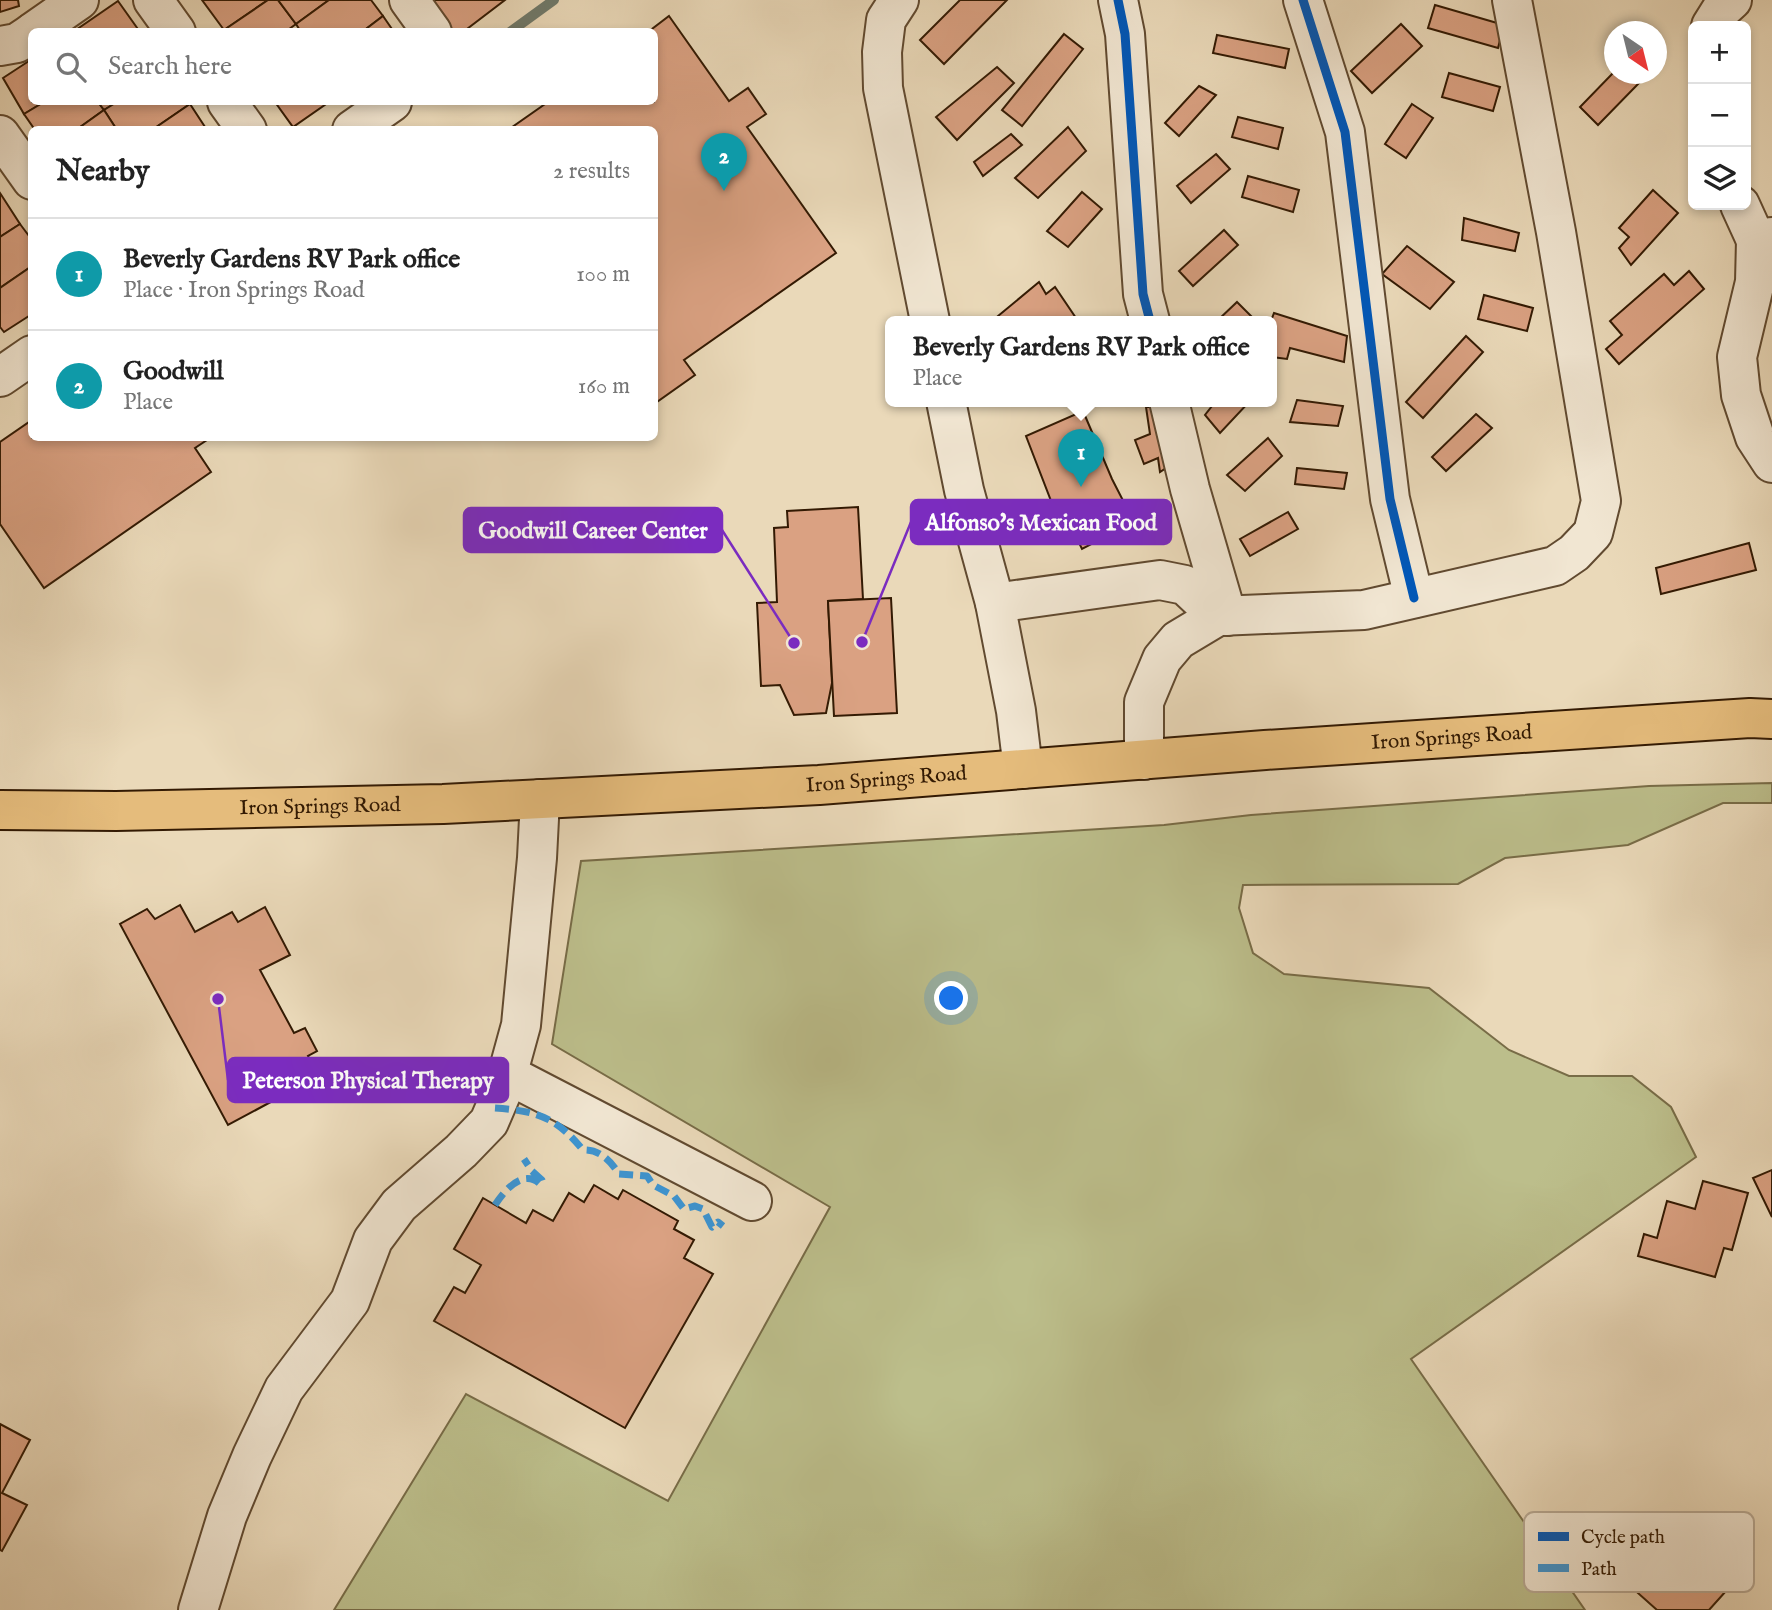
<!DOCTYPE html>
<meta charset="utf-8">
<style>
body{margin:0;font-family:"IM FELL English",serif;background:#f2f2f2;color:#222}
.controls{position:absolute;right:21px;top:21px;display:grid;overflow:hidden;border-radius:10px;box-shadow:0 4px 10px #0003}
.controls button{width:63px;height:63px;display:grid;place-items:center;padding:0;border:0;border-bottom:2px solid #e0e0e0;background:#fff;color:#222;font:35px sans-serif}
.compass{position:absolute;left:1604px;top:21px;width:63px;height:63px;border-radius:50%;background:#fff;box-shadow:0 4px 10px #0003;rotate:145deg}
.you{position:absolute;left:952px;top:999px;width:24px;height:24px;margin:-18px;border:5px solid #fff;border-radius:50%;background:#1a73e8;box-shadow:0 0 0 10px #1a73e833}
.badge{display:grid;place-items:center;width:46px;height:46px;border-radius:50%;background:#d93025;color:#fff;font-size:23px;font-weight:700}
.pin{position:absolute;translate:-50% -58px;filter:drop-shadow(0 2px 4px #0008)}
.pin::after{content:'';position:absolute;top:37px;width:24px;height:21px;background:inherit;clip-path:polygon(0 0,100% 0,50% 100%)}
.popup{position:absolute;left:885px;top:316px;width:392px;height:91px;box-sizing:border-box;display:grid;place-content:center;border-radius:10px;background:#fff;filter:drop-shadow(0 2px 5px #0005);font-size:23px;white-space:nowrap;color:#767676}
.popup b{font-size:26px;color:#222}
.popup::after{content:'';position:absolute;left:50%;top:100%;margin-left:-14px;border:14px solid transparent;border-top-color:#fff}
.list{margin:0;padding:0;list-style:none}
h2{display:flex;justify-content:space-between;align-items:center;height:91px;margin:0;padding:0 28px;font-size:30px}
h2 small{font-size:23px;font-weight:400;color:#767676}
.list li{display:grid;grid-template-columns:46px 1fr auto;gap:21px;align-items:center;box-sizing:border-box;height:112px;padding:0 28px;border-top:2px solid #e0e0e0}
.list b{display:block;font-size:26px;white-space:nowrap}
.list p{margin:0;font-size:23px;white-space:nowrap;color:#767676}
.list em{font-size:23px;font-style:normal;color:#767676}
.icon{flex:none;width:38px;height:38px;fill:none;stroke:currentColor;stroke-width:2;stroke-linecap:round;stroke-linejoin:round}
.map{position:relative;flex:none;width:1772px;height:1610px;overflow:hidden}
.search{position:absolute;background:#fff;box-shadow:0 4px 10px #0003;left:28px;top:28px;width:630px;height:77px;display:flex;align-items:center;gap:18px;box-sizing:border-box;padding:0 24px;border-radius:10px;color:#767676;font-size:26px}
.panel{position:absolute;background:#fff;box-shadow:0 4px 10px #0003;left:28px;top:126px;width:630px;height:315px;border-radius:10px}
.map>svg:first-child{display:block}
.green{fill:#bcbe8b;stroke:#786c47;stroke-width:2}
.lines{fill:none;stroke-linecap:round;stroke-linejoin:round}
.stream{stroke:#707a6b;stroke-width:10}
.building{fill:#daa182;stroke:#331a03;stroke-width:2}
.minor-casing{stroke:#614a30;stroke-width:42}
.major-casing{stroke:#331a03;stroke-width:42}
.minor{stroke:#f1e6d2;stroke-width:38}
.major{stroke:#e5bc7c;stroke-width:38}
.quiet{stroke:#3d94d1;stroke-width:7;stroke-dasharray:14 7;stroke-linecap:butt}
.cycleway-casing{stroke:#f1e6d2;stroke-width:13}
.cycleway{stroke:#0057b8;stroke-width:9}
.labels{text-anchor:middle;dominant-baseline:central;stroke-width:5;stroke-linejoin:round;paint-order:stroke}
.street-label{font-size:21px;fill:#331a03;stroke:#f1e6d2}
.key{fill:#f1e6d2;stroke:#b8a994;stroke-width:2}
.key-label{font-size:19px;fill:#331a03}
.leader{fill:none;stroke:#7b2cbf;stroke-width:2.5}
.callout-dot{fill:#7b2cbf;stroke:#f1e6d2;stroke-width:2.5}
.callout{fill:#7b2cbf;stroke:#7b2cbf;stroke-width:2.5}
.callout-label{font-size:23px;text-anchor:middle;font-weight:bold;fill:#fff}
</style>
<div class="map">
<svg width="1772" height="1610" viewBox="0 0 1772 1610">
<rect width="100%" height="100%" fill="#ead9b9"/>
<filter id="stains"><feTurbulence type="fractalNoise" baseFrequency=".00286" numOctaves="4"/><feColorMatrix values="0 0 0 0 .2 0 0 0 0 .09 0 0 0 0 .02 0 0 0 .5 -.17"/></filter>
<radialGradient id="worn" r=".72"><stop offset=".6" stop-color="#630" stop-opacity="0"/><stop offset="1" stop-color="#630" stop-opacity=".3"/></radialGradient>
<path class="green" d="M1772 783V803H1723L1628 845 1505 858 1458 884 1243 885 1239 908 1253 953 1284 974 1429 988 1509 1050 1569 1076H1632L1671 1107 1696 1157 1411 1359 1585 1610H334L466 1394 668 1501 830 1207 552 1044 581 861 1164 825 1251 815 1649 786Z"/>
<g class="lines">
<path class="stream" d="M510 32 554 0"/>
</g>
<g class="building">
<path d="M0 0H18L19 6 0 12Z"/>
<path d="M202 0H268L224 30Z"/>
<path d="M268 0H278L296 24 285 32 224 30Z"/>
<path d="M278 0H329L296 24Z"/>
<path d="M329 0H371L383 16 362 32H301L296 24Z"/>
<path d="M427 0H505L463 32H451Z"/>
<path d="M960 0H1007L944 64 920 40Z"/>
<path d="M118 1 140 32H73Z"/>
<path d="M1435 5 1504 25 1498 48 1428 28Z"/>
<path d="M383 16 394 32H362Z"/>
<path d="M669 16 729 101 748 88 766 114 747 127 836 253 684 360 695 375 654 404V130H508L548 102H654V32H648Z"/>
<path d="M1401 24 1422 46 1372 93 1351 71Z"/>
<path d="M1064 34 1083 49 1022 126 1002 110Z"/>
<path d="M1217 35 1289 49 1285 68 1213 53Z"/>
<path d="M32 59V102H44L24 114 3 78Z"/>
<path d="M997 67 1014 83 957 140 936 117Z"/>
<path d="M1614 72V74H1634L1641 81 1598 125 1580 107Z"/>
<path d="M1449 73 1500 87 1493 111 1442 97Z"/>
<path d="M1199 86 1216 95 1179 136 1165 123Z"/>
<path d="M44 102H98L104 110 76 130H35L24 114Z"/>
<path d="M98 102H117L104 110Z"/>
<path d="M117 102H189L190 104 152 130H117L104 110Z"/>
<path d="M275 102H329L293 127Z"/>
<path d="M190 104 207 130H152Z"/>
<path d="M1412 104 1433 118 1406 158 1385 144Z"/>
<path d="M104 110 117 130H76Z"/>
<path d="M1238 117 1283 128 1278 149 1232 137Z"/>
<path d="M1068 127 1086 151 1038 198 1015 178Z"/>
<path d="M1011 134 1022 145 983 176 974 162Z"/>
<path d="M1216 154 1230 169 1191 203 1177 186Z"/>
<path d="M1248 176 1299 190 1293 212 1242 197Z"/>
<path d="M1653 190 1678 213 1631 265 1619 248 1629 237 1619 228Z"/>
<path d="M1082 192 1102 209 1068 247 1047 231Z"/>
<path d="M0 193 20 224 0 237Z"/>
<path d="M1464 218 1519 233 1515 251 1462 240Z"/>
<path d="M20 224 32 240V266L0 288V237Z"/>
<path d="M1224 230 1238 245 1193 286 1179 271Z"/>
<path d="M1407 246 1454 282 1430 309 1382 274Z"/>
<path d="M32 266V314L4 332 0 327V288Z"/>
<path d="M1689 271 1704 289 1619 364 1606 349 1622 335 1610 321 1664 274 1674 285Z"/>
<path d="M1039 282 1046 294 1055 287 1078 321H992Z"/>
<path d="M1484 295 1533 308 1527 331 1478 319Z"/>
<path d="M1237 302 1252 317 1248 321H1217Z"/>
<path d="M1274 313 1347 336 1344 362 1290 348 1287 359 1272 357 1271 321Z"/>
<path d="M1466 336 1483 352 1423 418 1406 402Z"/>
<path d="M1297 400 1343 406 1338 426 1290 422Z"/>
<path d="M1216 401H1250L1220 433 1205 415Z"/>
<path d="M1146 407H1163L1172 464 1160 472 1158 458 1144 464 1135 440 1150 434Z"/>
<path d="M1083 411 1112 479 1134 522 1082 549 1067 518 1058 519 1026 436Z"/>
<path d="M1476 414 1492 428 1446 471 1432 457Z"/>
<path d="M32 420V438H210L195 448 211 472 44 588 0 524V442Z"/>
<path d="M1268 438 1282 456 1245 491 1227 475Z"/>
<path d="M1297 468 1347 473 1344 489 1295 484Z"/>
<path d="M858 507 863 599 828 601 832 683 826 713 794 715 780 685 761 686 757 603 777 602 774 528 788 527 787 511Z"/>
<path d="M1288 512 1298 529 1250 556 1240 539Z"/>
<path d="M1749 543 1756 570 1661 594 1656 568Z"/>
<path d="M891 598 897 713 834 716 828 601Z"/>
<path d="M180 905 195 932 232 912 238 922 265 907 290 955 260 970 294 1033 305 1028 317 1051 308 1056 319 1076 228 1125 120 924 147 909 155 919Z"/>
<path d="M1772 1170V1217L1753 1178Z"/>
<path d="M1703 1181 1748 1193 1732 1250 1724 1248 1715 1277 1638 1256 1644 1234 1657 1238 1667 1201 1695 1209Z"/>
<path d="M594 1185 618 1199 623 1190 678 1221 674 1229 694 1240 684 1258 713 1274 625 1428 434 1321 454 1287 465 1293 481 1265 454 1249 483 1198 526 1223 533 1210 553 1221 569 1193 584 1202Z"/>
<path d="M0 1424 30 1440 2 1493 27 1505 2 1551 0 1550Z"/>
<path d="M1651 1524 1726 1591 1709 1610H1657L1611 1569Z"/>
</g>
<g class="lines">
<g class="minor-casing">
<g id="minor">
<path d="M153 0 176 32"/>
<path d="M409 0 432 32"/>
<path d="M899 0 886 20 882 52 883 88 930 321"/>
<path d="M1118 0 1125 34 1143 294 1150 321"/>
<path d="M1303 0 1345 132 1390 499 1414 598"/>
<path d="M1711 26 1721 10 1732 0"/>
<path d="M33 32 79 0"/>
<path d="M0 46 17 43 32 33"/>
<path d="M227 102 247 130"/>
<path d="M352 130 392 102"/>
<path d="M0 135 32 180"/>
<path d="M1740 205 1756 240 1772 237"/>
<path d="M1756 240 1755 282 1737 357 1741 395 1755 437 1772 463"/>
<path d="M0 377 32 355"/>
<path d="M946 401 964 490 995 603 1016 711 1023 769"/>
<path d="M1169 401 1190 489 1227 616"/>
<path d="M995 603 1160 580 1185 585 1218 616 1364 610 1555 566 1574 553 1593 533 1601 501 1556 232 1512 0"/>
<path d="M1144 760V702L1162 659 1178 640 1218 616"/>
<path d="M507 1074 752 1201"/>
<path d="M198 1610 227 1516 252 1456 284 1389 350 1301 373 1240 399 1205 461 1151 489 1122 504 1087 521 1025 537 858 540 799"/>
</g>
</g>
<g class="major-casing">
<g id="major">
<path id="s1" d="M0 810 116 811 443 804 819 785 1265 750 1750 718 1772 719"/>
</g>
</g>
<use href="#minor" class="minor"/>
<use href="#major" class="major"/>
<g class="quiet">
<path d="M495 1108C537 1111 556 1117 583 1150 599 1149 611 1161 619 1174L647 1176 653 1185 674 1196 684 1209 695 1206 703 1209 712 1227 718 1222 723 1226"/>
<path d="M495 1205C504 1191 523 1168 540 1184L543 1183 542 1180 532 1171 524 1159"/>
</g>
<g class="cycleway-casing">
<g id="cycleway">
<path d="M1118 0 1125 34 1143 294 1150 321"/>
<path d="M1303 0 1345 132 1390 499 1414 598"/>
</g>
</g>
<use href="#cycleway" class="cycleway"/>
</g>
<g class="labels">
<g class="street-label">
<text stroke="none"><textPath href="#s1" startOffset="1454">Iron Springs Road</textPath></text>
<text stroke="none"><textPath href="#s1" startOffset="887">Iron Springs Road</textPath></text>
<text stroke="none"><textPath href="#s1" startOffset="320">Iron Springs Road</textPath></text>
</g>
</g>
<rect x="1524" y="1512" width="230" height="80" rx="10" class="key"/>
<rect x="1538" y="1532" width="31" height="9" fill="#0057b8"/>
<rect x="1538" y="1564" width="31" height="8" fill="#3d94d1"/>
<g class="key-label">
<text x="1581" y="1543">Cycle path</text>
<text x="1581" y="1575">Path</text>
</g>
<path class="leader" d="M862 642L911 522M794 643L722 530M218 999L228 1080"/>
<g class="callout-dot">
<circle cx="862" cy="642" r="7"/>
<circle cx="794" cy="643" r="7"/>
<circle cx="218" cy="999" r="7"/>
</g>
<g class="callout">
<rect x="911" y="500" width="260" height="44" rx="7"/>
<rect x="464" y="508" width="258" height="44" rx="7"/>
<rect x="228" y="1058" width="280" height="44" rx="7"/>
</g>
<g class="callout-label">
<text x="1041" y="530">Alfonso's Mexican Food</text>
<text x="593" y="538">Goodwill Career Center</text>
<text x="368" y="1088">Peterson Physical Therapy</text>
</g>
<rect width="100%" height="100%" filter="url(#stains)"/>
<rect width="100%" height="100%" fill="url(#worn)"/>
</svg>
<div class="controls">
<button>+</button>
<button>−</button>
<button><svg class="icon" aria-label="layers" viewBox="0 0 24 24"><path d="M12 4l9 5-9 5-9-5zM3 14l9 5 9-5"/></svg></button>
</div>
<svg class="compass" viewBox="-18 -18 36 36"><path d="M0-13l5 13h-10z" fill="#e53935"/><path d="M0 13l5-13h-10z" fill="#767676"/></svg>
<div class="you"></div>
<div class="pin badge" style="left:1081px;top:487px;background:#0f9aa8">1</div>
<div class="popup"><b>Beverly Gardens RV Park office</b>Place</div>
<div class="pin badge" style="left:724px;top:191px;background:#0f9aa8">2</div>
<div class="search"><svg class="icon" aria-label="search" viewBox="0 0 24 24"><circle cx="10" cy="10" r="6"/><path d="M15 15l6 6"/></svg>Search here</div>
<section class="panel">
<h2>Nearby<small>2 results</small></h2>
<ul class="list">
<li><span class="badge" style="background:#0f9aa8">1</span><div><b>Beverly Gardens RV Park office</b><p>Place · Iron Springs Road</p></div><em>100 m</em></li>
<li><span class="badge" style="background:#0f9aa8">2</span><div><b>Goodwill</b><p>Place</p></div><em>160 m</em></li>
</ul>
</section>
</div>
